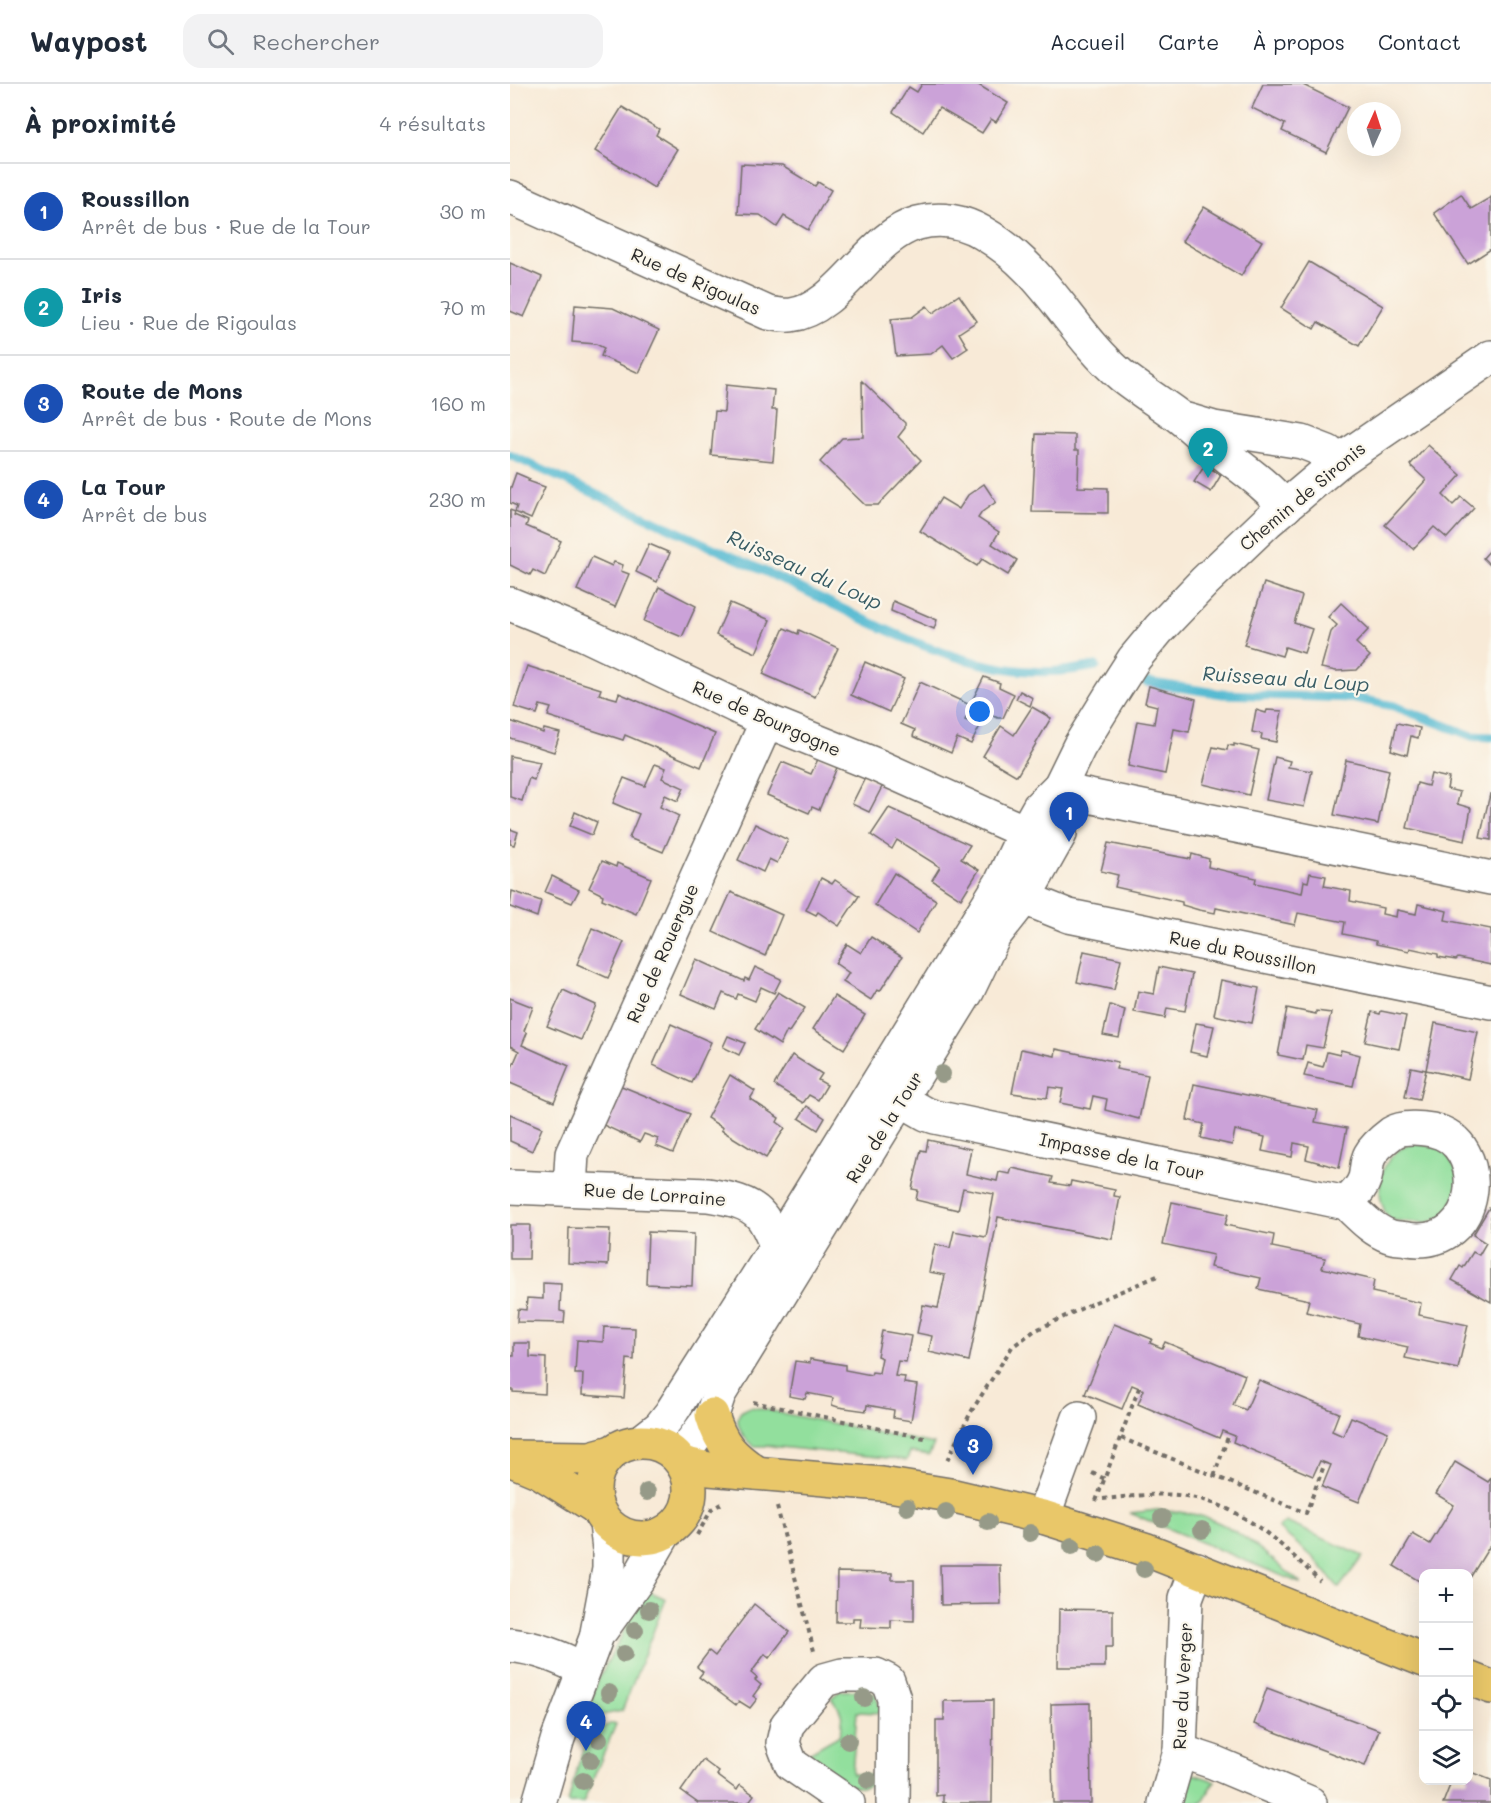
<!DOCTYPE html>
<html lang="fr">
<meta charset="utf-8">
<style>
body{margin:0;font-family:Mali,sans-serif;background:#f2f2f3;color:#1f2937}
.controls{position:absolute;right:18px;bottom:18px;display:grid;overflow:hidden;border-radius:12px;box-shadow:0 6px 24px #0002}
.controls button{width:54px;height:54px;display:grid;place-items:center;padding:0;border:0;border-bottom:2px solid #e0e1e3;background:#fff;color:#1f2937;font:30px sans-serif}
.compass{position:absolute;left:837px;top:18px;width:54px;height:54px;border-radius:50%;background:#fff;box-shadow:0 6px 24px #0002;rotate:3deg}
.you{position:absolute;left:470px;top:628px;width:21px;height:21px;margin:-15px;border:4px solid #fff;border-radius:50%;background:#1a73e8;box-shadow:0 0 0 9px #1a73e833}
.badge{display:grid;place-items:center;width:39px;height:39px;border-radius:50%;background:#1f6fb2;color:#fff;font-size:20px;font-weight:700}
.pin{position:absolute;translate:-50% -50px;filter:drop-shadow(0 2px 3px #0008)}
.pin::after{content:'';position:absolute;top:32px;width:21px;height:18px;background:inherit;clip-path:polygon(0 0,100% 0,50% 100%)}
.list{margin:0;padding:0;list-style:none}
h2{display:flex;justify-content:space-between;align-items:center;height:78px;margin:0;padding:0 24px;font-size:26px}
h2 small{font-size:20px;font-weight:400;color:#747a83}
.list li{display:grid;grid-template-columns:39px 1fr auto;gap:18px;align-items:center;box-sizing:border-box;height:96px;padding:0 24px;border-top:2px solid #e0e1e3}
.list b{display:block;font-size:22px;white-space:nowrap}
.list p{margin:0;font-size:20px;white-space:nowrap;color:#747a83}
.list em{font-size:20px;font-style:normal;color:#747a83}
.icon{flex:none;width:33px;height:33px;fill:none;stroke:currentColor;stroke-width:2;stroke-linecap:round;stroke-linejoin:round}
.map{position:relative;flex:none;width:981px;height:1719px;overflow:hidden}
header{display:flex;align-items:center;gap:36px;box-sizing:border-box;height:84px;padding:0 30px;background:#fff;border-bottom:2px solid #e0e1e3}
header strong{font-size:28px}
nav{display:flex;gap:33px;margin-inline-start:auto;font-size:21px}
.search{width:420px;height:54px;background:#f2f2f3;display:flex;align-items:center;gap:15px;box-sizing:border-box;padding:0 21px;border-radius:18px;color:#747a83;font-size:22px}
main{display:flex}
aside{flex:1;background:#fff}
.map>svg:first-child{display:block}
.green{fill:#92df9d;stroke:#5e8564;stroke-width:1.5}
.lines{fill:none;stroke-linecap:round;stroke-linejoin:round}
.stream{stroke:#54bad2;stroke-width:9}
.building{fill:#cba2d8}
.minor-casing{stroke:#736e67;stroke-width:36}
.major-casing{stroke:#736e67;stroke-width:36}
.path{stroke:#736e67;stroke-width:4;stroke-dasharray:4.5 4.5;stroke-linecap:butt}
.minor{stroke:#fff;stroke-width:33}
.major{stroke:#e9c769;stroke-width:33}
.tree{fill:#969a88}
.labels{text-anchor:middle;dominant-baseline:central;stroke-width:4.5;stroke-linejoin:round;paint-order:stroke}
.street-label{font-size:18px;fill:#2b2b2b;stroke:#fbf7ec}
.water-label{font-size:20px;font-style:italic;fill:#395d65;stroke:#fbf7ec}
</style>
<header>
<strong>Waypost</strong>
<div class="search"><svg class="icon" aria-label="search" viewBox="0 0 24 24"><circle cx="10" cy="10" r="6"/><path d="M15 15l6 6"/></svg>Rechercher</div>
<nav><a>Accueil</a><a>Carte</a><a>À propos</a><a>Contact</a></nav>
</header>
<main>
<aside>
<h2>À proximité<small>4 résultats</small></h2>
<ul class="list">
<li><span class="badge" style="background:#1a4fb4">1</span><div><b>Roussillon</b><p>Arrêt de bus · Rue de la Tour</p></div><em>30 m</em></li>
<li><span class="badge" style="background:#0f9aa8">2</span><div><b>Iris</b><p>Lieu · Rue de Rigoulas</p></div><em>70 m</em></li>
<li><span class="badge" style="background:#1a4fb4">3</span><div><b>Route de Mons</b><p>Arrêt de bus · Route de Mons</p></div><em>160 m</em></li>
<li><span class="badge" style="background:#1a4fb4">4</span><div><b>La Tour</b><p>Arrêt de bus</p></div><em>230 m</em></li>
</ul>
</aside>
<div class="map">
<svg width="981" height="1719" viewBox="0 0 981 1719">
<rect width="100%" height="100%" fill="#fbf7ec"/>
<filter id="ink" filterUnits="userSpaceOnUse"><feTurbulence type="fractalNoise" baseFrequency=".0167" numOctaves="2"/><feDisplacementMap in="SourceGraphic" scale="12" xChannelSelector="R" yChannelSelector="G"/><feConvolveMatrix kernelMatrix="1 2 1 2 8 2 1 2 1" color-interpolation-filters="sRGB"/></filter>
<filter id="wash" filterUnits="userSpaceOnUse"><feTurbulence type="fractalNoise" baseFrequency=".008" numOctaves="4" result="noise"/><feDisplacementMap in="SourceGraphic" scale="24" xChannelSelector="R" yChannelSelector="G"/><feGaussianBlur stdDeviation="1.35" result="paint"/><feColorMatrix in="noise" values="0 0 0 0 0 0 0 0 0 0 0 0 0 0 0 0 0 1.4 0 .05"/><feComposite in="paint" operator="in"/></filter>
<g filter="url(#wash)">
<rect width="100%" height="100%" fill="#f8ead7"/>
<g class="green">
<path d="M905 1059 934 1065 952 1096 939 1130 916 1139 880 1136C860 1108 870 1067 905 1059Z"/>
<path d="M241 1323 247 1324 424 1360 419 1371 400 1368 397 1376 259 1362H243C231 1352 217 1328 241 1323Z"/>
<path d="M647 1426C663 1428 682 1428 697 1434 733 1446 763 1477 792 1500L620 1429Z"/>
<path d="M776 1438 853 1472 829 1504 804 1474 768 1444Z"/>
<path d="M136 1506 156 1515 112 1627 92 1631 68 1652 89 1594Z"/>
<path d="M353 1606 365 1610 371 1624V1629L347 1628 342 1690 366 1692 365 1699C339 1712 321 1690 301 1676L297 1670 330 1651C335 1637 331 1624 321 1614L330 1607Z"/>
<path d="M100 1640H106L73 1719H58C66 1691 70 1652 100 1640Z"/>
<path d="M683 1690 705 1697 692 1719H670Z"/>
</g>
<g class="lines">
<g class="stream">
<path d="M0 371C85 410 171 449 256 488 345 528 450 595 550 587 562 586 575 584 586 582"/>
<path d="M636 598 713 610 844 614 884 622 962 652 981 653"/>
</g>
</g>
<g id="blocks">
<g class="building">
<path d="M412 0H467L498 19 486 38 481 35 472 49 429 24 413 48 383 28 399 3 407 8Z"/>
<path d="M753 0H791L838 23 816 68 772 47 775 40 742 24Z"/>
<path d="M112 23 149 45 146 51 168 65 144 104 85 67Z"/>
<path d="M231 80 272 82 305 102 308 98 321 106 298 146 274 132 267 143 250 131 228 130Z"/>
<path d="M951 110 961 125 981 113V165L958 180 924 129Z"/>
<path d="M694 123 752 157 731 192 672 157Z"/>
<path d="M799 178 873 222 849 262 808 238 804 245 771 224Z"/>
<path d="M0 179 32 193 14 233 0 227Z"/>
<path d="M449 211 467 237 449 249 458 264 443 274 433 261 421 270 386 272 381 235 402 233 417 222 423 229Z"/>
<path d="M65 221 103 224 149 246 129 289 91 272 94 264 86 260 62 258Z"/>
<path d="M352 297 395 339V344L388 353 411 376 368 421H355L310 378 332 354 353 353Z"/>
<path d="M216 301 264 306 262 326H267L263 377 201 371 205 327 214 328Z"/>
<path d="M526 350 565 351V366H569L568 403 598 404V429L522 428Z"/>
<path d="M918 361 951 391 933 411 943 421 951 413 964 424 937 454 924 443 903 465 875 441 916 396 900 381Z"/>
<path d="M695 381 711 391 701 408 684 398Z"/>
<path d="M6 389 20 395 18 397 35 403 21 435 5 428 4 431 18 437 16 442 51 457 35 492 23 486 20 491 0 481V426L5 428 7 422 0 419V406Z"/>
<path d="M474 400 486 418 472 428 468 434 489 448 482 460 507 476 498 491 472 475 467 482 410 447 431 414 449 425 458 411Z"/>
<path d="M139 460 160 469 147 498 126 488Z"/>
<path d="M981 465V482L973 474Z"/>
<path d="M82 473 102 482 104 478 113 481 111 487 119 490 105 523 67 506Z"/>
<path d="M754 499 792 512 784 539 802 545 794 569 775 563 772 572 734 561Z"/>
<path d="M149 503 186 522 172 553 134 537Z"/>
<path d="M383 517 427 536 424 545 381 527Z"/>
<path d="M220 519 260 536 246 569 206 551Z"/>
<path d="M831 519 859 545 846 559 860 572 847 586 826 587 811 584 821 548 827 541 818 533Z"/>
<path d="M274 544 288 550 289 546 328 564 305 613 253 590Z"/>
<path d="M355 578 394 595 379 628 341 611Z"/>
<path d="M17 582 91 605 89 610 107 615 109 609 205 650 191 683 115 651 113 656 38 632 41 624 30 621 27 630 4 623Z"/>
<path d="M474 593 490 599 489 603 504 610 493 634H488L461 622 455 636 470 642 461 660 447 654 441 669 403 652 405 646 391 640 410 598 460 621Z"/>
<path d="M639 602 686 615 679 648 664 645 655 690 618 682 627 637 644 640 647 622 635 619Z"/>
<path d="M510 607 523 614 520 622 506 615Z"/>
<path d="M522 623 541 634 507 692 473 672 491 642 504 651Z"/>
<path d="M746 626 756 629 757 626 772 627 766 658 751 655 752 650 742 648Z"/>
<path d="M0 637 33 649 34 645 50 649 44 668 0 654Z"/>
<path d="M887 639 910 644 908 654 901 652 897 671 881 666Z"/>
<path d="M724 660 749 666 739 711 693 700 703 663 717 666 718 661 724 662Z"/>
<path d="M0 672 30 678 24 696 19 694 12 717 0 713Z"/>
<path d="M309 673 328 681 309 726 302 723 299 729 257 711 272 678 301 690Z"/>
<path d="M765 673 780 677 778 683 802 687 794 723 756 716Z"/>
<path d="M836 676 879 686 868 740 824 731Z"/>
<path d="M145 680 156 684 152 694 174 704 168 717 155 711 150 723 169 732 153 768 119 754 129 730 103 719 114 694 135 702Z"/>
<path d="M921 690 939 694 937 705 950 708 947 720 961 724 955 757 897 744 907 699 918 702Z"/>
<path d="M355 694 373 701 359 728 342 720Z"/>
<path d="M980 710H981V756L970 754Z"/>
<path d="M379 724 460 761 451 775 469 786 451 815 422 796 430 783 387 756 382 765 361 751Z"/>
<path d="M65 728 87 738 82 751 60 742Z"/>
<path d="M245 740 278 756 267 779 259 775 253 788 228 776Z"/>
<path d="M0 745 8 748 4 761 0 760Z"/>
<path d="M598 759 681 775 682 770 699 775 698 783 746 794 745 799 792 809 794 797 798 798 800 789 816 792 814 802 841 807 840 817 873 824 872 830 886 833 887 826 906 830 908 820 937 827 935 836 981 845V881L948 874 946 876 928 873V870L900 864 899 867 866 860V857L833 850 835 838 788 829 785 841 706 824 705 829 689 826 672 821V818L605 803 608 791 591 787Z"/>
<path d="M92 777 106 783 107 779 141 794 126 830 92 815 93 811 79 804Z"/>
<path d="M384 789 426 816 407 849 365 821Z"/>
<path d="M42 792 69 806 62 819 35 808Z"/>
<path d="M311 794 322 800 325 796 349 812 329 842 308 828 306 831 296 826Z"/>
<path d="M2 807 31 817 27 833 0 823Z"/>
<path d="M221 808 272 831 255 872 203 848Z"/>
<path d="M82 844 114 858 98 894 67 880Z"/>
<path d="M361 853 392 873 370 907 367 906 361 916 333 898 339 889 325 879 337 860 351 869Z"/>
<path d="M574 867 611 875 604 906 567 898Z"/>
<path d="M186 875 234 897 235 894 239 896 245 883 271 895 264 909 251 903 245 917 228 910 226 915 213 909 206 925 171 910Z"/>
<path d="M649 883 682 890 675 927 657 924 655 934 624 928 628 907 644 910Z"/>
<path d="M711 896 749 904 742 939 704 931Z"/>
<path d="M53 906 86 921 71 956 37 942Z"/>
<path d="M268 908 295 924 279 948 277 947 270 961 245 945Z"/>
<path d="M324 912 355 931 334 965 303 945Z"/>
<path d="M0 914 23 923 14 947 17 949 12 961 59 982 44 1018 0 999V988L9 967 0 962Z"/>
<path d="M600 921 615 926 609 954 593 951Z"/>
<path d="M777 924 806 930V927L821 929 813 964 796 961 793 976 768 971Z"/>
<path d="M871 927 896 932 889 965 855 958 862 928 870 930Z"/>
<path d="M686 939 704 942 697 972 680 968Z"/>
<path d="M925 939 968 948 958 995 916 986 909 1016 895 1013 901 983 916 986Z"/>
<path d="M161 940 201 958 182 999 143 981Z"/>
<path d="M218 952 235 959 229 971 213 963Z"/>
<path d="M511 965 545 972 546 965 608 978 606 985 638 991 629 1035 595 1026 597 1015 583 1012 580 1025 550 1019 553 1005 539 1003 537 1014 502 1009Z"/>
<path d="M831 966 850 971 843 1002 794 992 798 979 813 983 817 968 830 971Z"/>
<path d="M282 971 312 990 308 996 317 1001 308 1016 299 1011 293 1019 264 1001Z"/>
<path d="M220 991 245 1007 240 1015 269 1034 267 1038 275 1044 256 1074 211 1046 213 1044 197 1034Z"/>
<path d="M684 1000 808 1026 805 1038 837 1044 829 1084 796 1075 799 1062 784 1059 782 1073 752 1067 755 1053 725 1046 722 1061 691 1054 694 1040 677 1036Z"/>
<path d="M109 1001 180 1030 163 1069 146 1062 148 1055 134 1050 130 1058 91 1040Z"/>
<path d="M297 1022 315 1034 308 1046 289 1034Z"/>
<path d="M0 1030 32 1044 22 1067 0 1057Z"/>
<path d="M418 1056 461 1065 456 1090 487 1097 489 1088 500 1090 502 1084 543 1093 541 1099 560 1102 561 1097 605 1106 604 1112 610 1113 602 1155 488 1133 459 1277 419 1268 422 1252 407 1249 413 1221 428 1224 435 1191 419 1188 425 1160 440 1164 444 1147 476 1153 484 1110 453 1104 448 1126 406 1116 408 1106 402 1105 411 1066 416 1067Z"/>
<path d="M662 1118 718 1130 715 1141 764 1151 762 1163 815 1174 812 1184 864 1196 862 1208 911 1219 909 1231 958 1241 948 1285 895 1274 898 1263 848 1252 850 1240 796 1228 799 1216 748 1205 751 1194 700 1183 703 1171 653 1160Z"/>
<path d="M979 1124 981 1125V1218L942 1196 950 1182 953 1184 963 1168 969 1171 976 1159 963 1151Z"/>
<path d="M0 1141H20L19 1175H0Z"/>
<path d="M59 1144 100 1145 98 1181 58 1179Z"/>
<path d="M138 1148 184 1150 182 1202 136 1200Z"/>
<path d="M33 1199 51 1200 50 1227 55 1228 54 1239 7 1238 8 1225 16 1226 17 1214 33 1215Z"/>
<path d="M604 1240 642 1255 640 1259 652 1264 655 1258 735 1291 723 1321 736 1326 749 1296 829 1329 822 1347 833 1352 841 1333 878 1348 849 1418 812 1403 821 1381 810 1377 803 1392 723 1358 725 1352 712 1347 709 1354 628 1320 634 1306 622 1301 612 1325 575 1310Z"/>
<path d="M94 1243 125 1244 124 1276 117 1275 114 1314 72 1311 73 1290H65L67 1256 93 1258Z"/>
<path d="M372 1247 401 1252 396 1278 388 1277 385 1292 395 1293 394 1299 407 1301 401 1337 383 1334 384 1326 357 1321 356 1327 328 1323 322 1321 323 1314 297 1309 295 1315 279 1312 285 1277 300 1279V1275L335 1281V1286L361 1291 362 1288 369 1289 372 1274 367 1272Z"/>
<path d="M4 1259H20V1273L36 1274 35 1310 3 1308V1306H0V1272H4Z"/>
<path d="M945 1378 978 1398 981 1394V1460L958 1497V1490H914V1500L884 1482 903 1450 920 1460 944 1421 926 1410Z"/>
<path d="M430 1481H490L491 1520 431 1521Z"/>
<path d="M327 1488 382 1489V1496H404V1537L381 1536V1544L350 1543 351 1534H343V1538H326Z"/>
<path d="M244 1520 279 1548 259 1574 255 1570 241 1589 247 1594 245 1596 251 1601 243 1612 247 1615 240 1624 229 1617 226 1621 189 1593 193 1588 187 1583 199 1567 205 1572Z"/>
<path d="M549 1525 603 1526V1563H595V1583H548Z"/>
<path d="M757 1604 869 1646 855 1682 744 1640Z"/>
<path d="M483 1616 482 1719H433V1711L426 1712V1636H434V1617Z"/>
<path d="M580 1619 581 1719H543L541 1620Z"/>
<path d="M193 1676 209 1688 207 1691 227 1706 230 1701 244 1711 238 1719H188L171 1707Z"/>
<path d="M958 1687 981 1696V1719H933L942 1696H958Z"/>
</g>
</g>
</g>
<g filter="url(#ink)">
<use href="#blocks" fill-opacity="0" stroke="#736e67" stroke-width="1.5"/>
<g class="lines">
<g class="minor-casing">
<g id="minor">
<path d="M0 113 258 229C265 230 273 232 281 231 330 225 359 152 408 139 430 133 453 137 473 149 536 185 560 248 612 292 630 306 649 318 668 332 681 342 693 354 706 364 730 383 755 399 775 423"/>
<path d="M677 336 704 344 792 358 818 368 828 378"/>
<path d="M0 520 74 550 257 637 366 681 515 748"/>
<path d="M550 702 569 710 981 794"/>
<path d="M495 802 514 814 559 832 981 918"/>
<path d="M390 1015 416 1030 425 1033 836 1119C849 1131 862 1146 879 1152 884 1154 892 1154 897 1155 974 1167 981 1057 922 1046 910 1044 893 1042 882 1049 874 1055 865 1062 860 1071 856 1078 857 1087 855 1094 852 1104 844 1112 836 1119"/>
<path d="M0 1103 198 1111C216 1114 239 1117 251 1132 258 1140 262 1153 267 1162"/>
<path d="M60 1104 62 1070 257 637"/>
<path d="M132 1357 150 1343 161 1329 267 1162 491 799 515 748 529 723 550 702 569 663 601 611 624 575 649 545 695 497 757 438 828 378 981 273"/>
<path d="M169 1375 202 1331 209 1310 458 906 484 852 514 814 550 750V702"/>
<path d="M533 1433 569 1334"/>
<path d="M92 1545 128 1495 154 1450"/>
<path d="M0 1561C27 1564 49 1573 73 1585"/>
<path d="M670 1667 703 1678 800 1719"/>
<path d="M29 1719 48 1654 86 1554 99 1485V1465L96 1439"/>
<path d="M338 1719 281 1680 273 1659 277 1641 314 1596 332 1591H366L378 1597 384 1615 383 1719"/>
<path d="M655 1719 670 1667 676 1514 687 1485"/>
</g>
</g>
<g class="major-casing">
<g id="major">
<path d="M202 1331C211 1361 222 1372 247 1389"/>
<circle cx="132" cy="1406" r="48"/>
<path d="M0 1373 80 1374 102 1368"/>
<path d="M4 1377 30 1388 87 1424"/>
<path d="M172 1379 199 1385 372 1400 440 1411 533 1433 637 1466 914 1576"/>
<path d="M958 1594 981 1603"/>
</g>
</g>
<g class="path">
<path d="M243 1318 419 1355"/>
<path d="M611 1354 796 1429 815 1379"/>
<path d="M437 1376 461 1328 502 1263 524 1247 583 1219 650 1191"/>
<path d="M582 1389 595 1395"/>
<path d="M704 1392 719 1350"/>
<path d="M593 1415C617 1413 643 1409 667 1411 728 1417 768 1457 810 1497"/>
<path d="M586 1417 629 1304"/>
<path d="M267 1423 304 1567"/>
<path d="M187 1451 202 1425 211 1420"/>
</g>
<use href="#minor" class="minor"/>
<use href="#major" class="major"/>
</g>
<g class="tree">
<circle cx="432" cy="990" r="9"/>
<circle cx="137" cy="1408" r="9"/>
<circle cx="397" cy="1423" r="9"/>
<circle cx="436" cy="1428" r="9"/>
<circle cx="652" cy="1434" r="9"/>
<circle cx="478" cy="1438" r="9"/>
<circle cx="692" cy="1446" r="9"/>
<circle cx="520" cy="1449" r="9"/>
<circle cx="562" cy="1462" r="9"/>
<circle cx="588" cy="1470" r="9"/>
<circle cx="634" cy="1485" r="9"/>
<circle cx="139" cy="1526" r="9"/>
<circle cx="125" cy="1546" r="9"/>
<circle cx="114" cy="1570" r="9"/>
<circle cx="99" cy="1609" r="9"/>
<circle cx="354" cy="1614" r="9"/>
<circle cx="89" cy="1655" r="9"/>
<circle cx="338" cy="1657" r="9"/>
<circle cx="81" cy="1676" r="9"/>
<circle cx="358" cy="1696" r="9"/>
<circle cx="73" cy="1697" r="9"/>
</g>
</g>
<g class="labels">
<g class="street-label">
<text transform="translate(186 197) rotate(24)">Rue de Rigoulas</text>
<text transform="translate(792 412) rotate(-40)">Chemin de Sironis</text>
<text transform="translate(257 634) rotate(24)">Rue de Bourgogne</text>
<text transform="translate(733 868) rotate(12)">Rue du Roussillon</text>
<text transform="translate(152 869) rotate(-66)">Rue de Rouergue</text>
<text transform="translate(374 1043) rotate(-58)">Rue de la Tour</text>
<text transform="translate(612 1072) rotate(12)">Impasse de la Tour</text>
<text transform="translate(145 1110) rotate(4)">Rue de Lorraine</text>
<text transform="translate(672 1602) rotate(-87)">Rue du Verger</text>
</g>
<g class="water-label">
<text transform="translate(295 485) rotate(24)">Ruisseau du Loup</text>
<text transform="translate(776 594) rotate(4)">Ruisseau du Loup</text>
</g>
</g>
</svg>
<div class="controls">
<button>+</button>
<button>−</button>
<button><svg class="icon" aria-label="locate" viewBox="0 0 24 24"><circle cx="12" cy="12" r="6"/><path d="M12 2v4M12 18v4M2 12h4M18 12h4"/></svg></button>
<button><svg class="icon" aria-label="layers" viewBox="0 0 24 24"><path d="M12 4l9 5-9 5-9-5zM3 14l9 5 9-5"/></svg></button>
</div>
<svg class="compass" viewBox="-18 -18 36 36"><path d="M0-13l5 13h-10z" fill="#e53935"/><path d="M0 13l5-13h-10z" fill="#747a83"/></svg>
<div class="you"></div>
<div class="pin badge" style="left:559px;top:758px;background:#1a4fb4">1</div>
<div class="pin badge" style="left:698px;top:394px;background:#0f9aa8">2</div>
<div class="pin badge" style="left:463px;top:1391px;background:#1a4fb4">3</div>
<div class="pin badge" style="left:76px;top:1667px;background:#1a4fb4">4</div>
</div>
</main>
